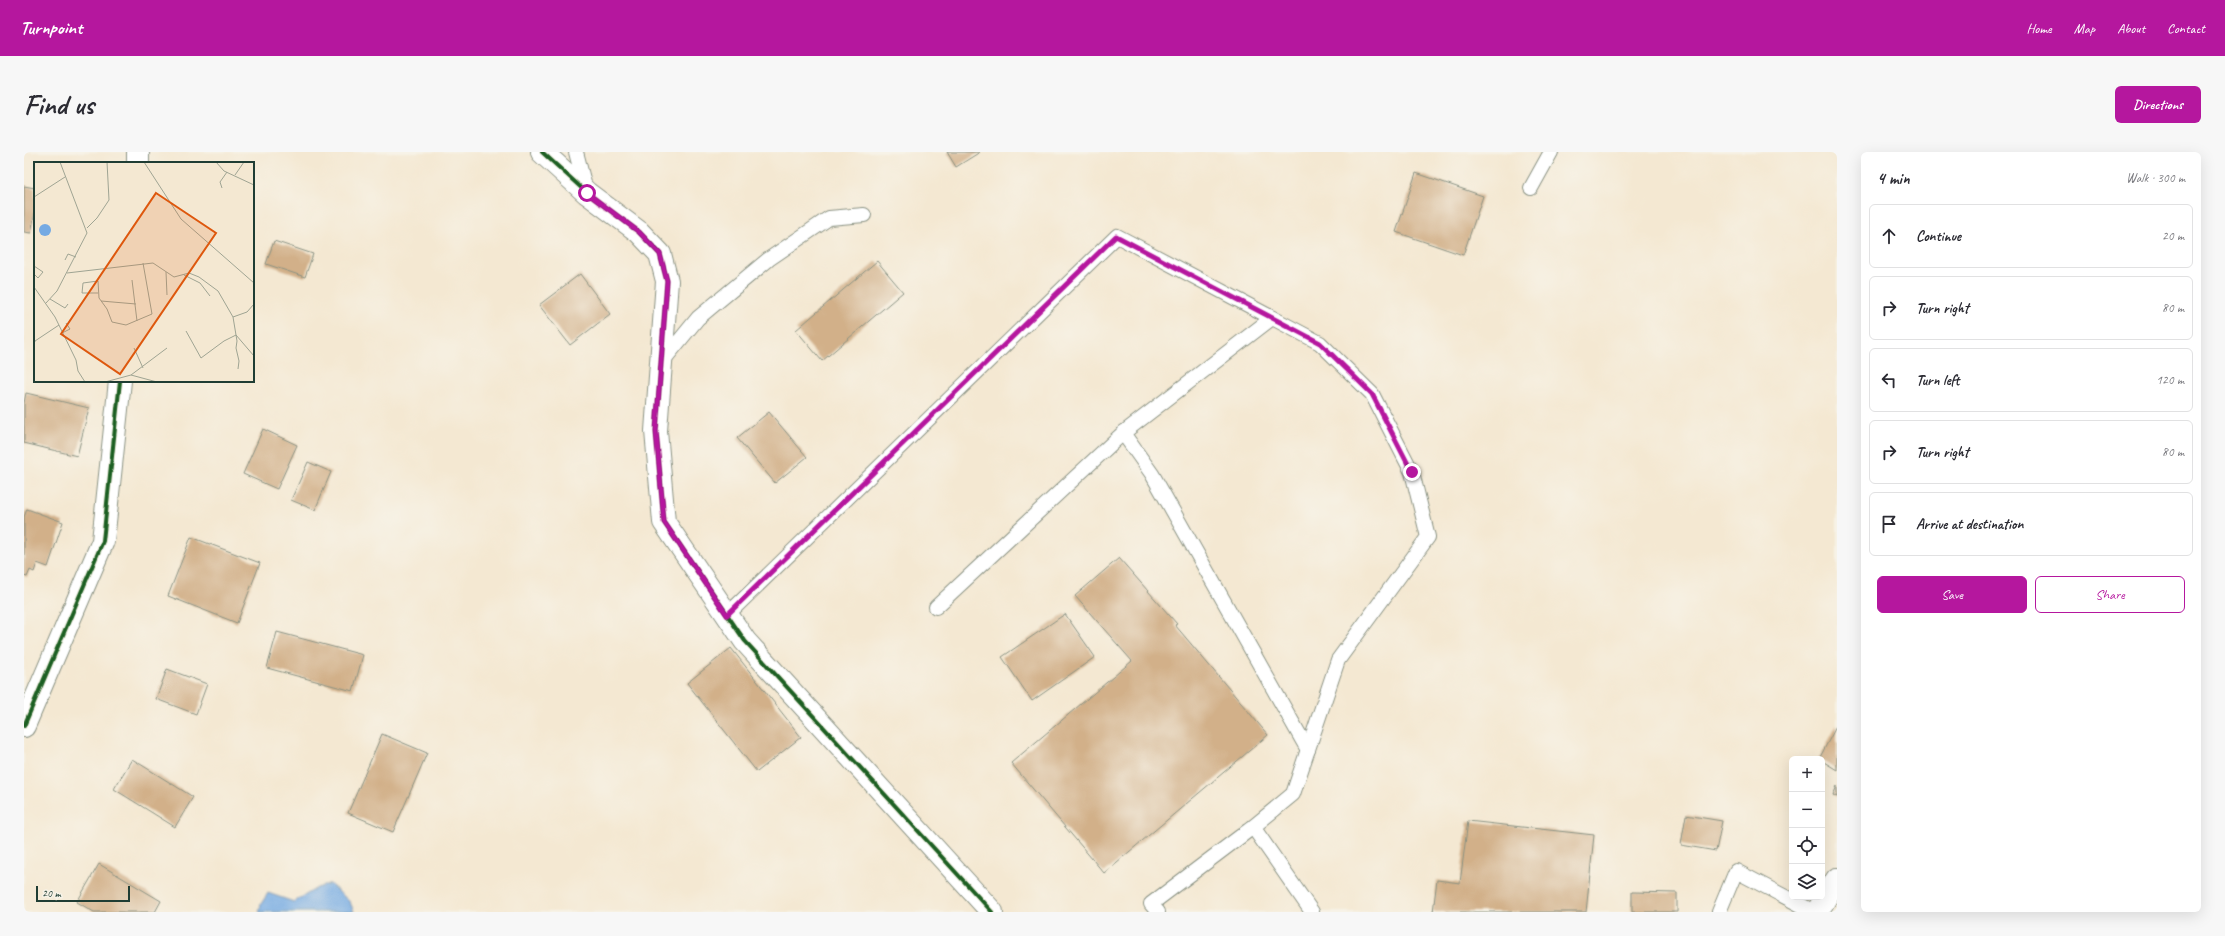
<!DOCTYPE html>
<meta charset="utf-8">
<style>
body{margin:0;font-family:Caveat,sans-serif;background:#f7f7f7;color:#2b2b33}
.controls{position:absolute;right:12px;bottom:12px;display:grid;overflow:hidden;border-radius:6px;box-shadow:0 4px 16px #0002}
.controls button{width:36px;height:36px;display:grid;place-items:center;padding:0;border:0;border-bottom:1px solid #e1e1e2;background:#fff;color:#2b2b33;font:20px sans-serif}
.scale{position:absolute;left:12px;bottom:10px;width:94px;box-sizing:border-box;padding-left:4px;border:2px solid #1f3d34;border-top:0;font-size:11px;line-height:14px;white-space:nowrap;color:#1f3d34;-webkit-text-stroke:3px #f7f3e8;paint-order:stroke}
.stop{position:absolute;width:12px;height:12px;margin:-9px;border:3px solid #b5179e;border-radius:50%;background:#fff}
.stop.end{background:#b5179e;border-color:#fff;box-shadow:0 1px 4px #0008}
.list{margin:0;padding:0;list-style:none}
h2{display:flex;justify-content:space-between;align-items:center;height:52px;margin:0;padding:0 16px;font-size:17px}
h2 small{font-size:13px;font-weight:400;color:#7c7c81}
.list li{display:grid;grid-template-columns:26px 1fr auto;gap:12px;align-items:center;box-sizing:border-box;height:64px;margin:0 8px 8px;padding:0 8px;border:1px solid #e1e1e2;border-radius:6px}
.list b{display:block;font-size:15px;white-space:nowrap}
.list em{font-size:13px;font-style:normal;color:#7c7c81}
.actions{display:flex;gap:8px;padding:12px 16px}
.actions a{flex:1;padding:9px 0;border:1px solid #b5179e;border-radius:6px;text-align:center;font-size:14px;color:#b5179e}
.actions .main{background:#b5179e;color:#fff}
.icon{flex:none;width:22px;height:22px;fill:none;stroke:currentColor;stroke-width:2;stroke-linecap:round;stroke-linejoin:round}
.map{position:relative;flex:none;width:1813px;height:760px;overflow:hidden;border-radius:6px}
header{display:flex;align-items:center;gap:24px;box-sizing:border-box;height:56px;padding:0 20px;background:#b5179e;color:#fff}
header strong{font-size:19px}
nav{display:flex;gap:22px;margin-inline-start:auto;font-size:14px}
.intro{display:flex;align-items:center;justify-content:space-between;box-sizing:border-box;height:96px;padding:0 24px}
h1{margin:0;font-size:28px}
.button{padding:10px 18px;border-radius:6px;background:#b5179e;color:#fff;font-size:14px;font-weight:700}
main{display:flex;gap:24px;padding:0 24px}
aside{flex:1;background:#fff;border-radius:6px;box-shadow:0 4px 16px #0002}
.map>svg:first-child{display:block}
.water{fill:#75aae3;stroke:#4a748c}
.building{fill:#d2b089}
.lines{fill:none;stroke-linecap:round;stroke-linejoin:round}
.lane-casing{stroke:#8a9283;stroke-width:16}
.street-casing{stroke:#8a9283;stroke-width:24}
.lane{stroke:#fff;stroke-width:14}
.street{stroke:#fff;stroke-width:22}
.cycleway-casing{stroke:#f7f3e8;stroke-width:6}
.cycleway{stroke:#1b5e20;stroke-width:4}
.route{stroke:#b5179e;stroke-width:5}
.inset-road{fill:none;stroke:#9fa493;stroke-width:1}
.view{fill:#de580e;fill-opacity:0.15;stroke:#de580e;stroke-width:2}
.inset-edge{fill:none;stroke:#1f3d34;stroke-width:2}
</style>
<header>
<strong>Turnpoint</strong>
<nav><a>Home</a><a>Map</a><a>About</a><a>Contact</a></nav>
</header>
<div class="intro"><h1>Find us</h1><a class="button">Directions</a></div>
<main>
<div class="map">
<svg width="1813" height="760" viewBox="0 0 1813 760">
<rect width="100%" height="100%" fill="#f7f3e8"/>
<filter id="ink" filterUnits="userSpaceOnUse"><feTurbulence type="fractalNoise" baseFrequency=".025" numOctaves="2"/><feDisplacementMap in="SourceGraphic" scale="8" xChannelSelector="R" yChannelSelector="G"/><feConvolveMatrix kernelMatrix="1 2 1 2 8 2 1 2 1" color-interpolation-filters="sRGB"/></filter>
<filter id="wash" filterUnits="userSpaceOnUse"><feTurbulence type="fractalNoise" baseFrequency=".012" numOctaves="4" result="noise"/><feDisplacementMap in="SourceGraphic" scale="16" xChannelSelector="R" yChannelSelector="G"/><feGaussianBlur stdDeviation="0.9" result="paint"/><feColorMatrix in="noise" values="0 0 0 0 0 0 0 0 0 0 0 0 0 0 0 0 0 1.4 0 .05"/><feComposite in="paint" operator="in"/></filter>
<g filter="url(#wash)">
<rect width="100%" height="100%" fill="#f4e8d2"/>
<path class="water" d="M306 732 326 750 330 760H235L237 752 244 741 270 750 293 736Z"/>
<g id="blocks">
<g class="building">
<path d="M923 0H956L932 15Z"/>
<path d="M1392 21 1459 44 1439 103 1372 80Z"/>
<path d="M0 34 11 36V60L7 81 0 80Z"/>
<path d="M250 89 289 102 281 125 242 112Z"/>
<path d="M853 109 879 140 798 209 772 178Z"/>
<path d="M556 122 586 162 546 193 515 153Z"/>
<path d="M2 241 65 256 53 304 0 291V251Z"/>
<path d="M745 260 783 305 751 331 713 286Z"/>
<path d="M239 277 273 293 253 337 219 322Z"/>
<path d="M284 310 307 320 291 358 267 348Z"/>
<path d="M3 357 39 370 24 415 13 411 10 420 6 418 3 425 0 424V365Z"/>
<path d="M167 385 236 411 213 471 144 444Z"/>
<path d="M1095 406 1153 472 1151 473 1244 583 1080 721 987 611 1108 509 1051 444Z"/>
<path d="M1041 462 1071 505 1008 549 978 505Z"/>
<path d="M253 480 339 503 329 539 243 516Z"/>
<path d="M707 496 777 585 733 620 663 531Z"/>
<path d="M143 517 183 532 172 562 132 547Z"/>
<path d="M1813 573V618L1795 607Z"/>
<path d="M358 582 403 601 369 680 324 661Z"/>
<path d="M108 607 169 645 151 675 90 637Z"/>
<path d="M1813 634V645L1809 643Z"/>
<path d="M1662 663 1698 669 1692 699 1657 693Z"/>
<path d="M1444 669 1570 683 1562 760H1409L1413 728 1436 731Z"/>
<path d="M75 712 137 749 131 760H70L53 750Z"/>
<path d="M1608 740 1653 741V760H1608Z"/>
</g>
</g>
</g>
<g filter="url(#ink)">
<use href="#blocks" fill-opacity="0" stroke="#8a9283" stroke-width="1"/>
<g class="lines">
<g class="lane-casing">
<g id="lane">
<path d="M552 0 562 39"/>
<path d="M1507 36 1527 0"/>
<path d="M638 210 674 166 745 107 805 66 840 63"/>
<path d="M1099 281 1128 322 1284 598"/>
<path d="M912 455 1099 281 1248 166"/>
<path d="M703 463 1093 84 1296 191 1348 242 1388 320 1404 385 1314 508 1269 642 1229 675 1127 752 1134 760"/>
<path d="M1229 675 1288 760"/>
<path d="M1695 760 1712 719 1790 760"/>
</g>
</g>
<g class="street-casing">
<g id="street">
<path d="M518 0 563 41 615 80 636 102 643 129 632 279 640 370 721 489 968 760"/>
<path d="M114 11V0"/>
<path d="M0 574 79 389 96 229"/>
<path d="M1793 760 1813 727"/>
</g>
</g>
<use href="#lane" class="lane"/>
<use href="#street" class="street"/>
<g class="cycleway-casing">
<g id="cycleway">
<path d="M518 0 563 41 615 80 636 102 643 129 632 279 640 370 721 489 968 760"/>
<path d="M0 574 79 389 96 229"/>
</g>
</g>
<use href="#cycleway" class="cycleway"/>
</g>
</g>
<g class="lines" filter="url(#ink)">
<path class="route" d="M563 41 615 80 636 102 643 129 632 279 640 370 703 463 1092 84 1296 191 1348 242 1388 320"/>
</g>
<g transform="translate(10 10)">
<rect width="220" height="220" fill="#f4e8d2"/>
<path d="M5 68a6 6 0 1 1 12 0a6 6 0 1 1-12 0Z" fill="#75aae3"/>
<path class="inset-road" d="M110 0 147 57 220 121M182 0 190 9 220 23M201 13 210 0M188 26 186 20 193 10M0 35 31 15M53 66 63 56 75 38 73 0M31 98 34 92 42 95M0 104 9 110 4 116 0 112M132 110 133 133M33 111 119 101 140 115 155 111 165 115 184 129 199 155 213 150 220 142M150 113 166 121 176 134M98 118 103 159M0 125 21 155 42 198 44 209 51 220M64 131H48L49 121 64 119 65 136 73 147 78 160 92 163 118 152 109 101M16 137 31 146 34 142M67 139 102 142M12 141 23 129 53 71 26 0M199 155 203 179 202 186 205 199 204 207M152 169 167 196 190 179 202 173 220 194M28 171 36 167 32 161M0 182 1 179 25 163M100 186 109 206M97 213 123 220M71 220 97 213 133 186"/>
<path class="view" d="M122 31 182 71 86 212 27 172Z"/>
<rect width="220" height="220" class="inset-edge"/>
</g>
</svg>
<div class="controls">
<button>+</button>
<button>−</button>
<button><svg class="icon" aria-label="locate" viewBox="0 0 24 24"><circle cx="12" cy="12" r="6"/><path d="M12 2v4M12 18v4M2 12h4M18 12h4"/></svg></button>
<button><svg class="icon" aria-label="layers" viewBox="0 0 24 24"><path d="M12 4l9 5-9 5-9-5zM3 14l9 5 9-5"/></svg></button>
</div>
<div class="scale">20 m</div>
<div class="stop" style="left:563px;top:41px"></div>
<div class="stop end" style="left:1388px;top:320px"></div>
</div>
<aside>
<h2>4 min<small>Walk · 300 m</small></h2>
<ul class="list">
<li><svg class="icon" aria-label="ahead" viewBox="0 0 24 24"><path d="M12 20V5M6 11l6-6 6 6"/></svg><div><b>Continue</b></div><em>20 m</em></li>
<li><svg class="icon" aria-label="right" viewBox="0 0 24 24"><path d="M7 20v-9h11M14 6l5 5-5 5"/></svg><div><b>Turn right</b></div><em>80 m</em></li>
<li><svg class="icon" aria-label="left" viewBox="0 0 24 24"><path d="M17 20v-9H6M10 6l-5 5 5 5"/></svg><div><b>Turn left</b></div><em>120 m</em></li>
<li><svg class="icon" aria-label="right" viewBox="0 0 24 24"><path d="M7 20v-9h11M14 6l5 5-5 5"/></svg><div><b>Turn right</b></div><em>80 m</em></li>
<li><svg class="icon" aria-label="arrive" viewBox="0 0 24 24"><path d="M6 21V4h12l-3 4 3 4H6"/></svg><div><b>Arrive at destination</b></div></li>
</ul>
<div class="actions"><a class="main">Save</a><a>Share</a></div>
</aside>
</main>
